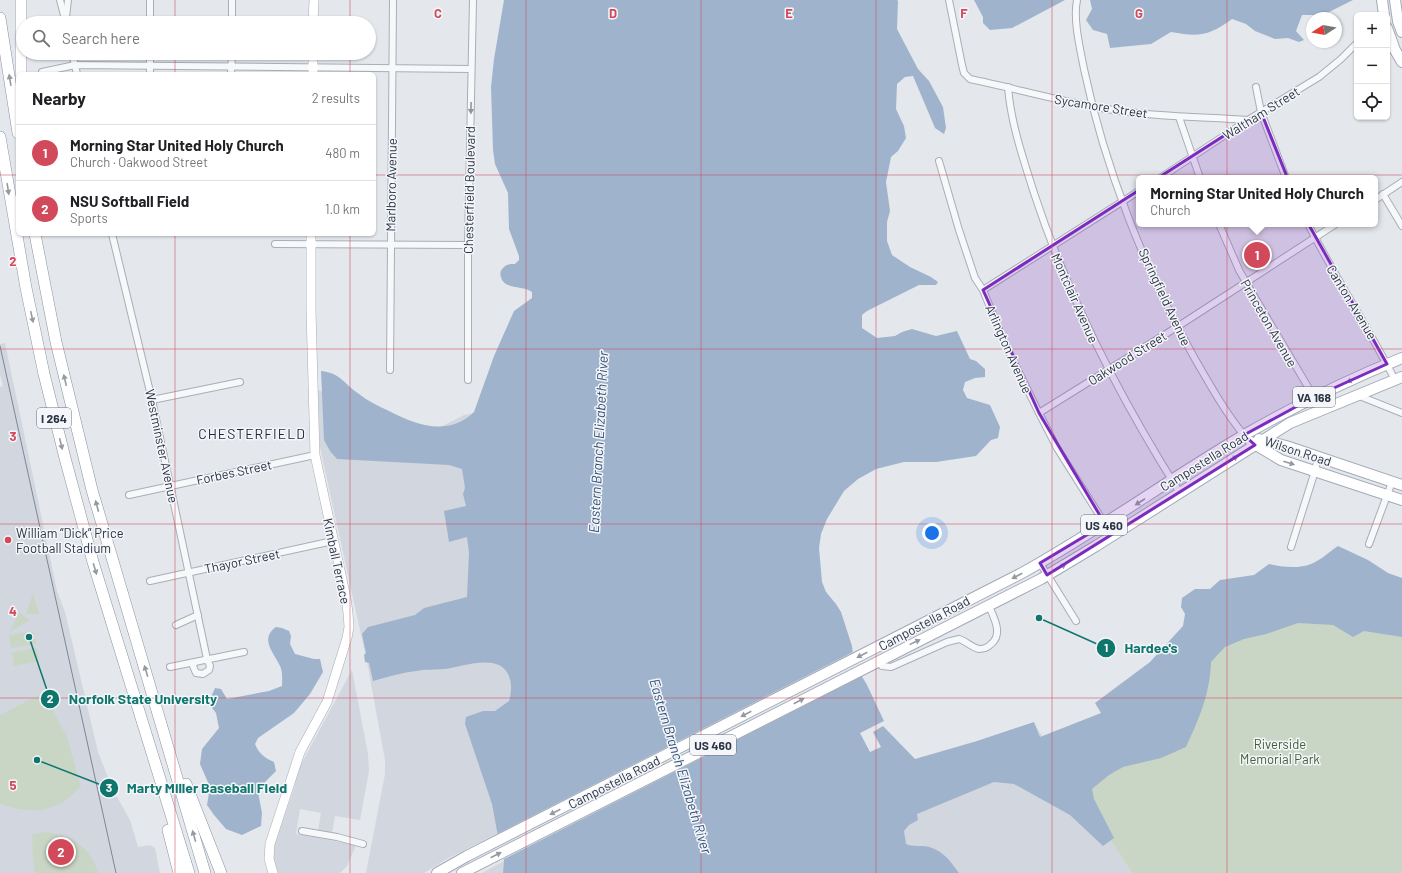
<!DOCTYPE html>
<meta charset="utf-8">
<style>
body{margin:0;font-family:Barlow,sans-serif;background:#f2f2f2;color:#202124}
.controls{position:absolute;right:12px;top:12px;display:grid;overflow:hidden;border-radius:6px;box-shadow:0 1px 3px #0004}
.controls button{width:36px;height:36px;display:grid;place-items:center;padding:0;border:0;border-bottom:1px solid #e0e0e0;background:#fff;color:#202124;font:20px sans-serif}
.compass{position:absolute;left:1306px;top:12px;width:36px;height:36px;border-radius:50%;background:#fff;box-shadow:0 1px 3px #0004;rotate:259deg}
.you{position:absolute;left:932px;top:533px;width:14px;height:14px;margin:-10px;border:3px solid #fff;border-radius:50%;background:#1a73e8;box-shadow:0 0 0 6px #1a73e833}
.badge{display:grid;place-items:center;width:26px;height:26px;border-radius:50%;background:#d1495b;color:#fff;font-size:13px;font-weight:700}
.pin{position:absolute;translate:-50% -50%;border:2px solid #fff;box-shadow:0 1px 4px #0006}
.popup{position:absolute;left:1136px;top:175px;width:242px;height:52px;box-sizing:border-box;display:grid;place-content:center;border-radius:6px;background:#fff;filter:drop-shadow(0 1px 3px #0005);font-size:13px;white-space:nowrap;color:#757577}
.popup b{font-size:15px;color:#202124}
.popup::after{content:'';position:absolute;left:50%;top:100%;margin-left:-8px;border:8px solid transparent;border-top-color:#fff}
.list{margin:0;padding:0;list-style:none}
h2{display:flex;justify-content:space-between;align-items:center;height:52px;margin:0;padding:0 16px;font-size:17px}
h2 small{font-size:13px;font-weight:400;color:#757577}
.list li{display:grid;grid-template-columns:26px 1fr auto;gap:12px;align-items:center;box-sizing:border-box;height:56px;padding:0 16px;border-top:1px solid #e0e0e0}
.list b{display:block;font-size:15px;white-space:nowrap}
.list p{margin:0;font-size:13px;white-space:nowrap;color:#757577}
.list em{font-size:13px;font-style:normal;color:#757577}
.icon{flex:none;width:22px;height:22px;fill:none;stroke:currentColor;stroke-width:2;stroke-linecap:round;stroke-linejoin:round}
.map{position:relative;flex:none;width:1402px;height:873px;overflow:hidden}
.search{position:absolute;background:#fff;box-shadow:0 1px 3px #0004;left:16px;top:16px;width:360px;height:44px;display:flex;align-items:center;gap:10px;box-sizing:border-box;padding:0 14px;border-radius:22px;color:#757577;font-size:15px}
.panel{position:absolute;background:#fff;box-shadow:0 1px 3px #0004;left:16px;top:72px;width:360px;height:164px;border-radius:6px}
.map>svg:first-child{display:block}
.built{fill:#d2d6de}
.green{fill:#c9d6c5}
.water{fill:#9fb4cc}
.pier{fill:#e4e7ec}
.lines{fill:none;stroke-linecap:round;stroke-linejoin:round}
.street-casing{stroke:#a9aeb7;stroke-width:8}
.secondary-casing{stroke:#a9aeb7;stroke-width:10}
.primary-casing{stroke:#a3abb8;stroke-width:12}
.highway-casing{stroke:#8b94a3;stroke-width:12}
.street{stroke:#f7f8fa;stroke-width:6}
.secondary{stroke:#fff;stroke-width:9}
.primary{stroke:#fff;stroke-width:10}
.highway{stroke:#fff;stroke-width:11}
.tram{stroke:#7d8696;stroke-width:1}
.oneway{fill:#959aa2}
.oneway2{fill:#9196a0}
.marked{fill:#7b2cbf;fill-opacity:0.2;stroke:#7b2cbf;stroke-width:3;stroke-linejoin:round}
.grid{fill:none;stroke:#d1495b;stroke-width:1;stroke-opacity:0.55}
.poi-dot{fill:#d1495b;stroke:#f4f6f9;stroke-width:1.5}
.labels{text-anchor:middle;dominant-baseline:central;stroke-width:3;stroke-linejoin:round;paint-order:stroke}
.shield{fill:#f4f6f9;stroke:#676e7b;stroke-width:1}
.shield-label{font-size:12px;font-weight:bold;fill:#2b3445}
.street-label{font-size:13px;fill:#2b3445;stroke:#f4f6f9}
.poi-label{font-size:13px;fill:#2b3445;stroke:#f4f6f9;text-anchor:start}
.park-label{font-size:13px;fill:#3f6138;stroke:#f4f6f9}
.neighbourhood-label{font-size:14px;letter-spacing:1px;fill:#1d2536;stroke:#f4f6f9}
.water-label{font-size:14px;font-style:italic;fill:#34527a;stroke:#f4f6f9}
.grid-label{font-size:13px;text-anchor:middle;font-weight:bold;fill:#d1495b;stroke:#f4f6f9;stroke-width:3;stroke-linejoin:round;paint-order:stroke}
.leader{fill:none;stroke:#0f766e;stroke-width:1.5}
.callout-dot{fill:#0f766e;stroke:#f4f6f9;stroke-width:1.5}
.mark-label{font-size:12px;text-anchor:middle;font-weight:bold;fill:#fff}
.callout-label{font-size:14px;text-anchor:middle;font-weight:bold;fill:#0f766e;stroke:#f4f6f9;stroke-width:3;stroke-linejoin:round;paint-order:stroke}
</style>
<div class="map">
<svg width="1402" height="873" viewBox="0 0 1402 873">
<rect width="100%" height="100%" fill="#e4e7ec"/>
<g class="built">
<path d="M5 343 57 591 65 612 98 752 112 788 130 820 138 847 150 845 155 848 160 873H0V387L3 386 0 374V344Z"/>
<path d="M318 390 425 435 464 415 556 400 576 793 445 860 424 873H366L385 774V760L367 662 320 447Z"/>
<path d="M352 670 368 754 369 771 360 820 335 816 332 833 318 831 321 813 300 809 296 834 356 845 347 866 340 873H278L273 864 272 852 294 789 299 768Z"/>
<path d="M1035 725 1132 873H797L772 801Z"/>
<path d="M504 861 509 873H482Z"/>
</g>
<g class="green">
<path d="M33 593 39 614H26Z"/>
<path d="M19 612 30 620 10 632Z"/>
<path d="M1280 621 1402 627V873H1132L1060 763 1209 646Z"/>
<path d="M33 631 36 644 11 648 9 635Z"/>
<path d="M37 648 39 661 14 666 12 652Z"/>
<path d="M39 695 47 698 60 725 66 734 81 787C75 792 68 799 61 803 41 814 21 811 0 804V715Z"/>
<path d="M47 832C73 837 90 846 98 873H35L33 858 32 834Z"/>
</g>
<g class="water">
<path d="M504 0H897L898 1 897 29 918 69 929 81 943 107 946 128 944 134 935 128 913 76 905 77 897 84 896 109 904 126 906 138 898 151 891 157 886 182 890 211 887 222V241L892 255 910 267 931 277 938 282 936 285H919L867 311 862 315V328L877 338 895 336 902 332 912 329 936 336 957 331 970 359 976 361 985 369V377L975 378 965 382 963 390 967 398 990 405 1000 427 998 438 991 440 976 456 936 462H904L876 469 858 479 844 491 827 519 821 534 819 548 822 582 826 592 836 604 841 612 852 646 854 663 867 685 884 721 860 733 870 752 881 747 873 732 883 726 915 759 977 741 1034 722 1040 737 1101 713 1095 703 1150 662 1183 626 1185 614 1181 607 1182 598 1195 589H1210L1220 580 1254 575 1269 564C1281 567 1299 569 1311 564 1321 560 1329 552 1338 546L1368 560 1388 573 1402 578V637L1364 631 1353 637 1333 625 1298 623 1266 634 1244 639 1225 647 1211 662C1210 694 1199 719 1186 747L1161 758 1123 767 1109 775 1092 789 1094 799 1114 838 1103 846 1070 815 1014 784 994 782 917 814 918 820 909 825 904 831 906 844C911 846 916 846 922 846 940 847 949 859 959 873H503L504 861 497 831 492 804 465 724 466 717 483 711H495L509 701C513 688 512 672 499 665 484 658 459 667 444 669 434 670 425 669 416 671 401 673 387 677 373 681L369 663 365 662 364 655 366 653 362 634 368 627 415 615 424 608 467 597 469 553 467 537 449 542 444 511 466 506 463 494 465 488 462 469 449 465 337 459 330 451 324 440 321 371C341 373 344 384 359 394 368 401 378 406 389 411 416 425 448 437 474 412L494 356 514 311 532 298V292C523 285 504 290 501 277 500 274 500 271 503 268 506 264 510 264 515 264L519 260V256L509 229 508 193 495 164 493 150 491 87 494 59Z"/>
<path d="M974 0H1065L1012 28 990 30 983 23V17Z"/>
<path d="M1090 0H1353L1323 15H1302L1296 31 1304 40 1299 42 1288 38 1275 39 1255 31 1246 24 1232 19C1209 36 1199 37 1171 32L1151 44 1110 48 1107 34 1093 30 1086 20 1092 9Z"/>
<path d="M276 627 282 628 289 631 291 636 290 644 295 654 314 659H320L323 672 310 694 294 713 258 738 255 744C259 754 265 758 274 762L276 771 262 785 258 792 262 813 261 826 242 835 226 829 214 815 207 805 210 787 200 764 202 749 219 728 216 713 209 704 211 697 215 688 221 689 227 699 269 691 282 686C282 680 283 672 280 666 274 653 259 639 276 627Z"/>
</g>
<path class="pier" d="M855 651 856 663 864 675 502 860 495 835Z"/>
<g class="lines">
<g class="street-casing">
<g id="street">
<path d="M60 0 66 23"/>
<path d="M949 0 962 65 964 73 970 79C1018 89 1065 103 1113 110 1158 117 1203 117 1248 120"/>
<path d="M1077 0C1073 20 1080 48 1084 69 1105 169 1145 270 1195 359 1210 385 1225 412 1244 435"/>
<path d="M66 17 68 0"/>
<path d="M150 23V0"/>
<path d="M232 23V0"/>
<path d="M72 53 77 74"/>
<path d="M42 72 75 65 471 69"/>
<path d="M150 74V53"/>
<path d="M231 74 232 53"/>
<path d="M1008 87C1011 124 1023 158 1034 193 1069 300 1120 398 1180 493"/>
<path d="M1256 87 1261 112 1286 178"/>
<path d="M1179 117 1200 178"/>
<path d="M939 161 959 230 975 278 983 290 1005 344 1039 413 1057 448 1105 524"/>
<path d="M1160 178 1248 120 1319 77 1341 59 1357 43"/>
<path d="M1383 194 1402 226"/>
<path d="M1375 200 1402 182"/>
<path d="M1219 224 1239 270 1251 291 1314 397"/>
<path d="M1308 224C1335 277 1368 327 1395 380"/>
<path d="M112 234 152 400 207 659 210 666 209 670 203 674 196 673 193 666 194 663"/>
<path d="M275 244 468 245"/>
<path d="M983 290 1139 191"/>
<path d="M390 370 393 0"/>
<path d="M468 380V245L473 0"/>
<path d="M1357 395 1402 413"/>
<path d="M152 400 240 382"/>
<path d="M1039 413 1177 327 1336 224"/>
<path d="M129 495 315 455"/>
<path d="M1369 544 1392 482"/>
<path d="M1291 547 1315 471 1318 457"/>
<path d="M1040 563 1076 621"/>
<path d="M150 581 333 541"/>
<path d="M176 625 198 615"/>
<path d="M882 666 891 667 947 642 959 639C966 641 971 647 979 649 983 649 987 648 990 645 1004 635 994 618 989 606"/>
<path d="M170 667 244 652"/>
<path d="M302 831 337 837 363 844"/>
</g>
</g>
<g class="secondary-casing">
<g id="secondary">
<path d="M313 23 314 0"/>
<path d="M313 74V53"/>
<path d="M273 873 269 859 270 844 300 752 327 702 347 638 349 627 348 613 346 598 315 455 311 310V234"/>
</g>
</g>
<g class="primary-casing">
<g id="primary">
<path d="M1382 0 1384 15"/>
<path d="M1395 0 1398 21 1402 32"/>
<path d="M1387 28 1395 50 1402 62"/>
<path d="M1259 439 1286 446 1402 485"/>
<path d="M1251 442 1281 460 1402 500"/>
<path d="M437 873 467 856 1022 573C1098 531 1169 479 1244 435 1295 406 1347 380 1402 358"/>
<path d="M462 873 1041 579 1096 546 1290 423 1402 377"/>
</g>
</g>
<g class="highway-casing">
<g id="highway">
<path d="M0 18 18 133"/>
<path d="M21 74V0"/>
<path d="M0 137 26 288 44 374 65 458 93 562 189 873"/>
<path d="M35 234 56 342 92 490 205 873"/>
<path d="M186 784 221 873"/>
<path d="M168 830 179 873"/>
</g>
</g>
<use href="#street" class="street"/>
<use href="#secondary" class="secondary"/>
<use href="#primary" class="primary"/>
<use href="#highway" class="highway"/>
<path class="tram" d="M0 346 116 873"/>
</g>
<defs><path id="oneway-solid" d="M-6-.8H1V-3.2L6.5 0L1 3.2V.8H-6Z"/></defs>
<g class="oneway">
<use href="#oneway-solid" transform="translate(10 80) rotate(-99)"/>
<use href="#oneway-solid" transform="translate(8 189) rotate(81)"/>
<use href="#oneway-solid" transform="translate(32 317) rotate(78)"/>
<use href="#oneway-solid" transform="translate(65 380) rotate(-103)"/>
<use href="#oneway-solid" transform="translate(1352 380) rotate(156)"/>
<use href="#oneway-solid" transform="translate(61 444) rotate(76)"/>
<use href="#oneway-solid" transform="translate(1233 459) rotate(-33)"/>
<use href="#oneway-solid" transform="translate(1289 463) rotate(18)"/>
<use href="#oneway-solid" transform="translate(1140 502) rotate(147)"/>
<use href="#oneway-solid" transform="translate(97 506) rotate(-105)"/>
<use href="#oneway-solid" transform="translate(1061 567) rotate(-30)"/>
<use href="#oneway-solid" transform="translate(95 569) rotate(73)"/>
<use href="#oneway-solid" transform="translate(1017 576) rotate(153)"/>
<use href="#oneway-solid" transform="translate(915 642) rotate(-26)"/>
<use href="#oneway-solid" transform="translate(862 655) rotate(153)"/>
<use href="#oneway-solid" transform="translate(146 671) rotate(-107)"/>
<use href="#oneway-solid" transform="translate(799 701) rotate(-27)"/>
<use href="#oneway-solid" transform="translate(746 714) rotate(153)"/>
<use href="#oneway-solid" transform="translate(555 812) rotate(153)"/>
<use href="#oneway-solid" transform="translate(194 836) rotate(-106)"/>
<use href="#oneway-solid" transform="translate(496 855) rotate(-27)"/>
</g>
<use class="oneway2" href="#oneway-solid" transform="translate(471 108) rotate(91)"/>
<path class="marked" d="M1261 112 1300 209 1387 364 1314 397 1244 435 1255 445 1047 575 1040 563 1105 524 1039 413 983 290Z"/>
<path class="grid" d="M175 0V23M350 0V23M526 0V873M701 0V873M876 0V873M1052 0V873M1227 0V873M175 53V74M350 53V74M0 175H18M374 175H1402M175 234V873M350 234V873M0 349H1402M0 524H1402M0 698H1402"/>
<circle class="poi-dot" cx="8" cy="540" r="4"/>
<g class="labels">
<g class="shield">
<rect x="1293" y="387" width="42" height="20" rx="3"/>
<rect x="37" y="408" width="34" height="20" rx="3"/>
<rect x="1081" y="515" width="46" height="20" rx="3"/>
<rect x="690" y="735" width="46" height="20" rx="3"/>
</g>
<g class="shield-label">
<text x="1314" y="397">VA 168</text>
<text x="54" y="418">I 264</text>
<text x="1104" y="525">US 460</text>
<text x="713" y="745">US 460</text>
</g>
<g class="street-label">
<text transform="translate(1101 106) rotate(9)">Sycamore Street</text>
<text transform="translate(1261 113) rotate(-32)">Waltham Street</text>
<text transform="translate(391 185) rotate(-89)">Marlboro Avenue</text>
<text transform="translate(469 190) rotate(-89)">Chesterfield Boulevard</text>
<text transform="translate(1165 297) rotate(65)">Springfield Avenue</text>
<text transform="translate(1075 298) rotate(66)">Montclair Avenue</text>
<text transform="translate(1352 302) rotate(59)">Canton Avenue</text>
<text transform="translate(1269 323) rotate(60)">Princeton Avenue</text>
<text transform="translate(1009 349) rotate(66)">Arlington Avenue</text>
<text transform="translate(1127 358) rotate(-32)">Oakwood Street</text>
<text transform="translate(162 446) rotate(78)">Westminster Avenue</text>
<text transform="translate(1298 451) rotate(18)">Wilson Road</text>
<text transform="translate(1204 461) rotate(-32)">Campostella Road</text>
<text transform="translate(234 472) rotate(-12)">Forbes Street</text>
<text transform="translate(242 561) rotate(-12)">Thayor Street</text>
<text transform="translate(337 561) rotate(78)">Kimball Terrace</text>
<text transform="translate(924 623) rotate(-28)">Campostella Road</text>
<text transform="translate(614 782) rotate(-27)">Campostella Road</text>
</g>
<g class="poi-label">
<text x="16" y="533">William “Dick” Price<tspan x="16" dy="15">Football Stadium</tspan></text>
</g>
<g class="park-label">
<text x="1280" y="744">Riverside<tspan x="1280" dy="15">Memorial Park</tspan></text>
</g>
<g class="neighbourhood-label">
<text x="252" y="433">CHESTERFIELD</text>
</g>
<g class="water-label">
<text transform="translate(598 442) rotate(-87)">Eastern Branch Elizabeth River</text>
<text transform="translate(681 766) rotate(73)">Eastern Branch Elizabeth River</text>
</g>
</g>
<g class="grid-label">
<text x="438" y="18">C</text>
<text x="613" y="18">D</text>
<text x="789" y="18">E</text>
<text x="964" y="18">F</text>
<text x="1139" y="18">G</text>
<text x="13" y="266">2</text>
<text x="13" y="441">3</text>
<text x="13" y="616">4</text>
<text x="13" y="790">5</text>
</g>
<path class="leader" d="M1039 618L1106 648M29 637L50 699M37 760L109 788"/>
<g class="callout-dot">
<circle cx="1039" cy="618" r="4"/>
<circle cx="29" cy="637" r="4"/>
<circle cx="37" cy="760" r="4"/>
<circle cx="1106" cy="648" r="10"/>
<circle cx="50" cy="699" r="10"/>
<circle cx="109" cy="788" r="10"/>
</g>
<g class="mark-label">
<text x="1106" y="652">1</text>
<text x="50" y="703">2</text>
<text x="109" y="792">3</text>
</g>
<g class="callout-label">
<text x="1151" y="653">Hardee's</text>
<text x="143" y="704">Norfolk State University</text>
<text x="207" y="793">Marty Miller Baseball Field</text>
</g>
</svg>
<div class="controls">
<button>+</button>
<button>−</button>
<button><svg class="icon" aria-label="locate" viewBox="0 0 24 24"><circle cx="12" cy="12" r="6"/><path d="M12 2v4M12 18v4M2 12h4M18 12h4"/></svg></button>
</div>
<svg class="compass" viewBox="-18 -18 36 36"><path d="M0-13l5 13h-10z" fill="#e53935"/><path d="M0 13l5-13h-10z" fill="#757577"/></svg>
<div class="you"></div>
<div class="pin badge" style="left:1257px;top:255px">1</div>
<div class="popup"><b>Morning Star United Holy Church</b>Church</div>
<div class="pin badge" style="left:61px;top:852px">2</div>
<div class="search"><svg class="icon" aria-label="search" viewBox="0 0 24 24"><circle cx="10" cy="10" r="6"/><path d="M15 15l6 6"/></svg>Search here</div>
<section class="panel">
<h2>Nearby<small>2 results</small></h2>
<ul class="list">
<li><span class="badge">1</span><div><b>Morning Star United Holy Church</b><p>Church · Oakwood Street</p></div><em>480 m</em></li>
<li><span class="badge">2</span><div><b>NSU Softball Field</b><p>Sports</p></div><em>1.0 km</em></li>
</ul>
</section>
</div>
